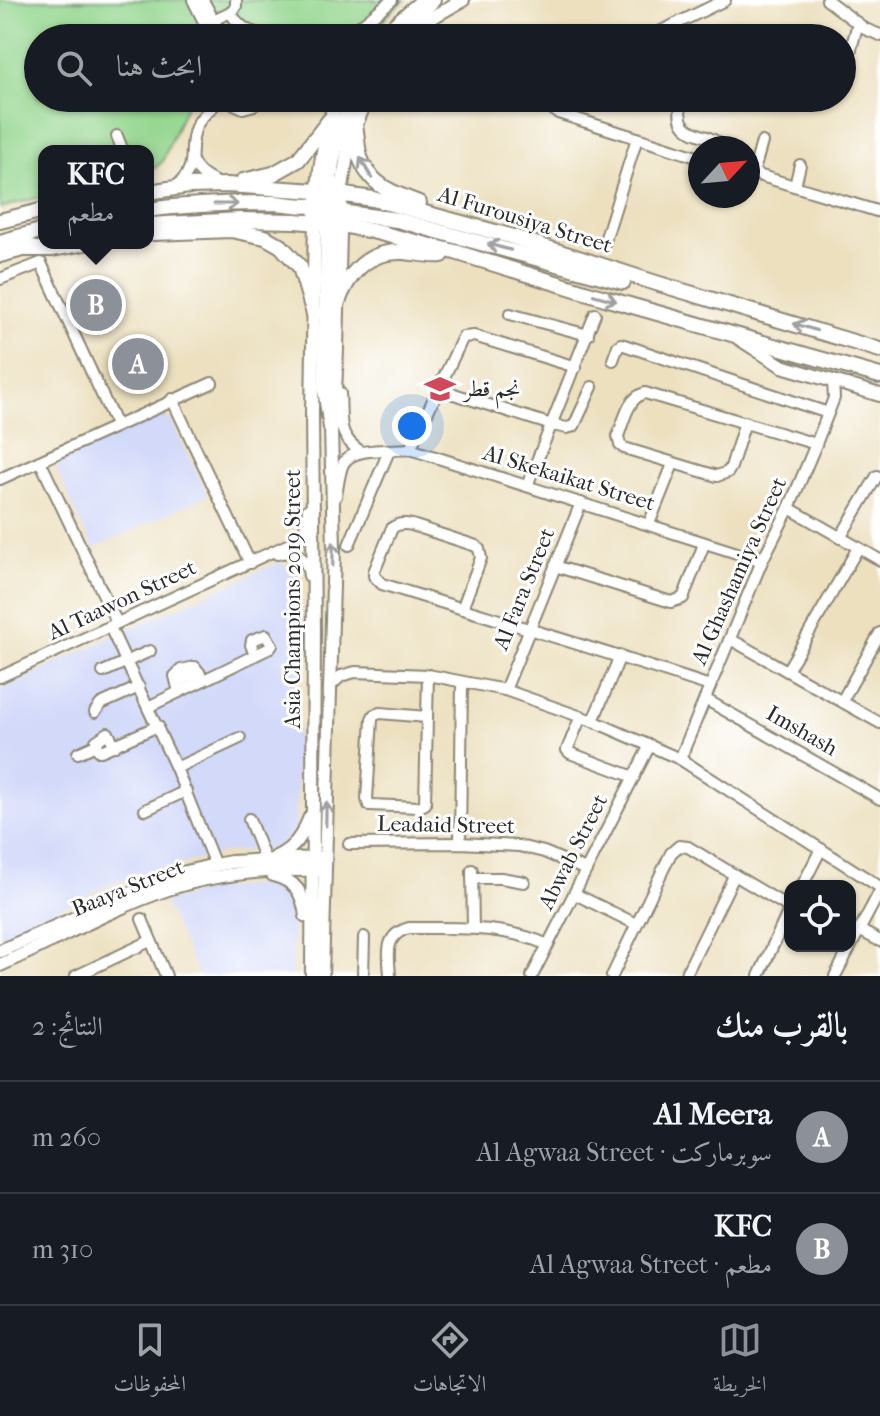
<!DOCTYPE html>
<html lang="ar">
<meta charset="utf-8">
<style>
body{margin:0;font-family:"IM FELL French Canon",Amiri,serif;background:#20242c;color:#f1f3f6;direction:rtl}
.controls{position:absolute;right:24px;bottom:24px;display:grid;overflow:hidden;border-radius:16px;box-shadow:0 2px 6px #0004}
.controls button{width:72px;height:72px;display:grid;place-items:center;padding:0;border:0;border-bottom:2px solid #363941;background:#171b24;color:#f1f3f6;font:40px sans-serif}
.compass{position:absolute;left:688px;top:136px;width:72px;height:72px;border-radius:50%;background:#171b24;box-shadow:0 2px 6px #0004;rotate:64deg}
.you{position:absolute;left:412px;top:426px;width:28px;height:28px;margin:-20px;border:6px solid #fff;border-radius:50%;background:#1a73e8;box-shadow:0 0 0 12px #1a73e833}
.badge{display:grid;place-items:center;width:52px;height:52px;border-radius:50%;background:#8c9099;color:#fff;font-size:26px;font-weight:700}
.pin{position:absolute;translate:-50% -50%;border:4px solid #fff;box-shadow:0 2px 8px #0006}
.popup{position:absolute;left:38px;top:145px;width:116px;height:104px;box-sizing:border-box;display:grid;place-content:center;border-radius:16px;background:#171b24;filter:drop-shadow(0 2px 6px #0005);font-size:26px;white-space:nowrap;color:#9ea1a6}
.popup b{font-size:30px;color:#f1f3f6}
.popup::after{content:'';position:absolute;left:50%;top:100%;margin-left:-16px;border:16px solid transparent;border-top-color:#171b24}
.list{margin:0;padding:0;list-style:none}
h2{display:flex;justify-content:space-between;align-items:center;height:104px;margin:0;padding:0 32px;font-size:34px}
h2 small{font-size:26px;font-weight:400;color:#9ea1a6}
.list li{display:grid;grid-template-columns:52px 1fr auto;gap:24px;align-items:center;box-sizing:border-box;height:112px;padding:0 32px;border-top:2px solid #363941}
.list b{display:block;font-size:30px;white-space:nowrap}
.list p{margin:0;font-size:26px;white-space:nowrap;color:#9ea1a6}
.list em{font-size:26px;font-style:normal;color:#9ea1a6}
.icon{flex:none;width:44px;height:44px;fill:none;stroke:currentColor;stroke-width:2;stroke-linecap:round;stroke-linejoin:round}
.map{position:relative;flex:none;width:880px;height:976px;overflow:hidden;direction:ltr}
.search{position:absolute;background:#171b24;box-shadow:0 2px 6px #0004;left:24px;right:24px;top:24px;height:88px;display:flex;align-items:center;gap:20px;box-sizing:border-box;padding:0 28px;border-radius:44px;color:#9ea1a6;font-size:30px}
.sheet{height:328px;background:#171b24}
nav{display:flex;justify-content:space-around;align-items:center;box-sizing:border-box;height:112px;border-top:2px solid #363941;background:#171b24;font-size:22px;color:#9ea1a6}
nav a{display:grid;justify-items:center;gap:4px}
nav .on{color:#8c9099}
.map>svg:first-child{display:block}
.built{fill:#d2d9f9}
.green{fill:#93d58d;stroke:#5f805c;stroke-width:2}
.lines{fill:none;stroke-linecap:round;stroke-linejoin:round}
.minor-casing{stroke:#8c8675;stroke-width:14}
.major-casing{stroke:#8c8675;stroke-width:16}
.highway-casing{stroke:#8c8675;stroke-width:18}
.minor{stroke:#fff;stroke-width:10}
.major{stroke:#fff;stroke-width:12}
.highway{stroke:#fff;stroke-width:14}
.oneway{stroke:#a0a0a0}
.labels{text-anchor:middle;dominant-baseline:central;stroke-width:6;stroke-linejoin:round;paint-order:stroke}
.street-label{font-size:22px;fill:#2b2b2b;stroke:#fff}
.poi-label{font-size:22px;fill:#2b2b2b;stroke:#fff;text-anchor:start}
</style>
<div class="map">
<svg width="880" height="976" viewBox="0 0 880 976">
<rect width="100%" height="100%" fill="#fff"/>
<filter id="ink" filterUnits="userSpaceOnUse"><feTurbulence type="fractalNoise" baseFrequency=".0125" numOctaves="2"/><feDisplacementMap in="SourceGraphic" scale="16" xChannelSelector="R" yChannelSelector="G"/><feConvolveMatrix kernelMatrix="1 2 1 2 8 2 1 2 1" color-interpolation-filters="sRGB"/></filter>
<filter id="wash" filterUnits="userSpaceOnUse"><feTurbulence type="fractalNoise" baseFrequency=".006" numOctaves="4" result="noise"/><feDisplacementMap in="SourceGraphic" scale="32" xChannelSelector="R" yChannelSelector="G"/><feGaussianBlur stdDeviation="1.8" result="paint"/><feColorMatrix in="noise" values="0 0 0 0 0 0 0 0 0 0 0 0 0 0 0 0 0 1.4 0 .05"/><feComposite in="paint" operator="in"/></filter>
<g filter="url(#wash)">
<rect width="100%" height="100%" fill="#ece0bf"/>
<g class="built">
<path d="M159 414 172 421 180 440 208 495 93 549 57 471 60 459Z"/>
<path d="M280 562 300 575 296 829 275 850 226 852 113 883 0 937V690L124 631Z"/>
<path d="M277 883 293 906 292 976H199L164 902 206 890Z"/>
</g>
<path class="green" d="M0 0H405L394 9 367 38H38V98H189L162 162 148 173V151H44V196L0 208Z"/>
</g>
<g filter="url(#ink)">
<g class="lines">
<g class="minor-casing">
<g id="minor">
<path d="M193 0 212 38"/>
<path d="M203 0 223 38"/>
<path d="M827 0 865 29 880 35"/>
<path d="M231 14 236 6V0"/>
<path d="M205 24 228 13 231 14C245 33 251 31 273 38"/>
<path d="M345 38 392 0"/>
<path d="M647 38 725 0"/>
<path d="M842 82 858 23"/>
<path d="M229 98 232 103 243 108 254 105 259 98"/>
<path d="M323 98 333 113"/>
<path d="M549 98C548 106 552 109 558 113L700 158"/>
<path d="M682 98C671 143 711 128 722 148"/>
<path d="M117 136 123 151"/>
<path d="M192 161C198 173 205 177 217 183"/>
<path d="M748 172 880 212"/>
<path d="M753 174 762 142"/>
<path d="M795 186 800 165"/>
<path d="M176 187C201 164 186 152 196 127 200 117 215 104 223 98"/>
<path d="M604 244 637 138"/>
<path d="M0 279 41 263 116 425"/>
<path d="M510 314 588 335"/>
<path d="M613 360 618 346 621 344 828 413"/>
<path d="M438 389 552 425 567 428 574 426 592 387"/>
<path d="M340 393C342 419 336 435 360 451"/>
<path d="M172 399 250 563"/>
<path d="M745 422 731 467 728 472 717 476 624 448 620 445 618 436C624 421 628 397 645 393L816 444"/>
<path d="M410 449 463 337 474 336 576 367"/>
<path d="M40 461 117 623"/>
<path d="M0 479 212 383"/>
<path d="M527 486 595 314"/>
<path d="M336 496C338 486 339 473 343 464 352 446 391 451 410 449L762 561"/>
<path d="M789 508 880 560"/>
<path d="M649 524 673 464"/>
<path d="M840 538 877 476"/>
<path d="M349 545 389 451"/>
<path d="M277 554C296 549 307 557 309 576"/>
<path d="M555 566 671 602 683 598 704 544"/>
<path d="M462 609 481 558 479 549 476 546 412 525C404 523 398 523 392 528L374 572V576L382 584C491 618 601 650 710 686"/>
<path d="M110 627 176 768 215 865"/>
<path d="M730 639 880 723"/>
<path d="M787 671 858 548"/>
<path d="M103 672 150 651"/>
<path d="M0 677 298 540 305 530 308 509"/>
<path d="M177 682 199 672"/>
<path d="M329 687 341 676 355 672 428 675 505 690 593 721 680 759 880 887"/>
<path d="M505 690 581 503"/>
<path d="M179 692 175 676 181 670 195 667 204 680"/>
<path d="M705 699 880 799"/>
<path d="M842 701 880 633"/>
<path d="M148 707 270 648 272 645 266 635 252 640 251 645 255 655"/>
<path d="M95 712 101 704 139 687"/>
<path d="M581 716 567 750 570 753 634 777"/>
<path d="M427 717 380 713 374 715 372 719 367 799 369 805 419 807 425 804 428 675"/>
<path d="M593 721 620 656"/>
<path d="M96 745 99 751H101L158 726"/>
<path d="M78 753 96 745V741L108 733 115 746"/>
<path d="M680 759 762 561 789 508 816 444 834 398 833 382"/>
<path d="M176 768 240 738"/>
<path d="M145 810 186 791"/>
<path d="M249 819 265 860"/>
<path d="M460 843 462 682"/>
<path d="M349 844 460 843 519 846 544 852 586 870"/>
<path d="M472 870 473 928"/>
<path d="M472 878H501L524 882"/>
<path d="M802 886 821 849"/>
<path d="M575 894 636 924"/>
<path d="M142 919 166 976"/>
<path d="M859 930 880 941"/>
<path d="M76 976 150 941"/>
<path d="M363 976 364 937"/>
<path d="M390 976C389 955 383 935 409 928 457 928 503 925 548 945"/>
<path d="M532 976 650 745"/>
<path d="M612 976 671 853 679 846 688 847 790 908"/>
<path d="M685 976 734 876"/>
<path d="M759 976 790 908"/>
<path d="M835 976 880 891"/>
</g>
</g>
<g class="major-casing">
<g id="major">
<path d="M381 38 392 26 422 0"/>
<path d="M411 38 431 18 463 0"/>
<path d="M317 197C320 164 325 127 340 98"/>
<path d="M738 338 782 366 880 395"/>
<path d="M276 857C294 849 303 835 310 817"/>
<path d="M273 875C296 881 303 893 306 916"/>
<path d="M0 951 170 876 215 865 231 862 319 858"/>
<path d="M0 965C56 940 110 909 168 889 216 873 268 869 319 870"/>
<path d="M312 976 314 630 312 414 315 215"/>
<path d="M322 976 334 549 331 428 334 413 337 349 341 194 349 142 367 98"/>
</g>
</g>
<g class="highway-casing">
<g id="highway">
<path d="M395 38 433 0"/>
<path d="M355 125C357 135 357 147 360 157 369 185 394 194 419 203"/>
<path d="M243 181 273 174 298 160 332 117"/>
<path d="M317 191 326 210 328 224 325 389 331 428"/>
<path d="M148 192 189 186 227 185 317 191 373 199 510 236 656 283 880 350"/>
<path d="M331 201C326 170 339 125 355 98"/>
<path d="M148 210C190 204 232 203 274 203 293 204 313 210 330 201"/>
<path d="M0 221 44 210"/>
<path d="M315 222 327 215 340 212 397 220 623 282"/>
<path d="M148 225 240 220 295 221 341 225 372 231 455 252 608 299 880 376"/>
<path d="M154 233 231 230 265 237 281 246 300 267 314 314"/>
<path d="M0 242 44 230"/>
<path d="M22 249H52L85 243"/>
<path d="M0 255 31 247"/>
<path d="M337 304C348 274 367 250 403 252 416 253 429 256 442 255"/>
</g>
</g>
<use href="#minor" class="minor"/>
<use href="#major" class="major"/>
<use href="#highway" class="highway"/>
</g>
<defs><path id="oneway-shaft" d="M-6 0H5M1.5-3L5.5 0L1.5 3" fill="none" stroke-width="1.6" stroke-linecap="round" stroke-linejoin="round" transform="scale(2)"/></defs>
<g class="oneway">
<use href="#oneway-shaft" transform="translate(366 168) rotate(-120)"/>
<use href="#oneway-shaft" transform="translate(226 204)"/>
<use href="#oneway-shaft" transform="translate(499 247) rotate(-165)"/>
<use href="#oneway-shaft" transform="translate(605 298) rotate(16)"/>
<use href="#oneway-shaft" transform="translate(805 327) rotate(-163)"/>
<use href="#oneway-shaft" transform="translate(333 554) rotate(-89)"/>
<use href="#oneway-shaft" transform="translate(326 814) rotate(-89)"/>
</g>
</g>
<defs>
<g id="school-bare" transform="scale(2.4)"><path d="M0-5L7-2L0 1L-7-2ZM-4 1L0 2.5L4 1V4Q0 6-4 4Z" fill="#d1495b" stroke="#fff" stroke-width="2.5" paint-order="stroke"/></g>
</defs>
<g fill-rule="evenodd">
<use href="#school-bare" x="440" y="389"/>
</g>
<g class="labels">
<g class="street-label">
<text transform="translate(525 220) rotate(17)">Al Furousiya Street</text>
<text transform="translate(569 478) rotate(17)">Al Skekaikat Street</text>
<text transform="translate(739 571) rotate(-66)">Al Ghashamiya Street</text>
<text transform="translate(524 589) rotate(-68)">Al Fara Street</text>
<text transform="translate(293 599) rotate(-90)">Asia Champions 2019 Street</text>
<text transform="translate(122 600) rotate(-25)">Al Taawon Street</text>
<text transform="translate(802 731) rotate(30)">Imshash</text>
<text transform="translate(446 825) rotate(1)">Leadaid Street</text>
<text transform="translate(573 852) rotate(-63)">Abwab Street</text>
<text transform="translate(128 888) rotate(-22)">Baaya Street</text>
</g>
<g class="poi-label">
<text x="464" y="389">نجم قطر</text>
</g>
</g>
</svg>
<div class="controls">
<button><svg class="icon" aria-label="locate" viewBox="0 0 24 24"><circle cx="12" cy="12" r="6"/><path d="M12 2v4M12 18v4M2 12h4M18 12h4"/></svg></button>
</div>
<svg class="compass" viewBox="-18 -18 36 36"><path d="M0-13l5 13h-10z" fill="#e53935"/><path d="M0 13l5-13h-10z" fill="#9ea1a6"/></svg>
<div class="you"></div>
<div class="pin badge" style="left:138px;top:364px">A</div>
<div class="pin badge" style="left:96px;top:305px">B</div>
<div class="popup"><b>KFC</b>مطعم</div>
<div class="search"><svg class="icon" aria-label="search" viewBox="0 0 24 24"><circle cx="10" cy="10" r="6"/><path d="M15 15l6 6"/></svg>ابحث هنا</div>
</div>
<section class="sheet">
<h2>بالقرب منك<small>النتائج: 2</small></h2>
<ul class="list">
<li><span class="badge">A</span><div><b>Al Meera</b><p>سوبرماركت · Al Agwaa Street</p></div><em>260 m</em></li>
<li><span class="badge">B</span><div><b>KFC</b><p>مطعم · Al Agwaa Street</p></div><em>310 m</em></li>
</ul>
</section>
<nav>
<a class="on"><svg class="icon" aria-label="map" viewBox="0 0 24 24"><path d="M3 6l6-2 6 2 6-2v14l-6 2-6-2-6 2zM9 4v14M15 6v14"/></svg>الخريطة</a>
<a><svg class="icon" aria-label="directions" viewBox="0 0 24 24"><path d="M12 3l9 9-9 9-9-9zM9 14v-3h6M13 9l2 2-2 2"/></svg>الاتجاهات</a>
<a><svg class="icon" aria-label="saved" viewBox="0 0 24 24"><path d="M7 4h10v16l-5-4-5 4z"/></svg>المحفوظات</a>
</nav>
